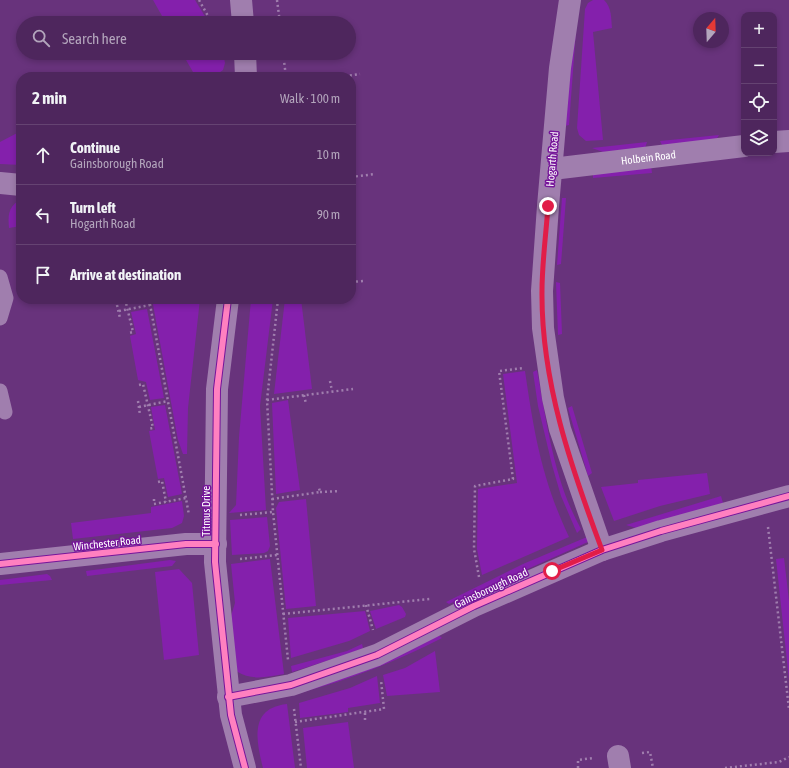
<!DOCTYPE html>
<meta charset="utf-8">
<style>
body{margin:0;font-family:"Asap Condensed",sans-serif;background:#552e63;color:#f1f3f6}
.controls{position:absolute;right:12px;top:12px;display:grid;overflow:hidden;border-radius:8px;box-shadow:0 2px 6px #0003}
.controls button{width:36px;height:36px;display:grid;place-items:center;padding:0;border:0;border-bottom:1px solid #654372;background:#4e265d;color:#f1f3f6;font:20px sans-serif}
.compass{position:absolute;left:693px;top:12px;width:36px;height:36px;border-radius:50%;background:#4e265d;box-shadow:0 2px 6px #0003;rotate:19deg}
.stop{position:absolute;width:12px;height:12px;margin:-9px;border:3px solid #e11d48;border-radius:50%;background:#fff}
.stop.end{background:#e11d48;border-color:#fff;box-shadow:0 1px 4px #0008}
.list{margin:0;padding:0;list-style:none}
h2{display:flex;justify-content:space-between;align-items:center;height:52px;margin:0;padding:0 16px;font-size:17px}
h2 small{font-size:13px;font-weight:400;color:#b3a5bc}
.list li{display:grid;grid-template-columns:26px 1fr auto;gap:12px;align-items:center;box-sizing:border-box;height:60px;padding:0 16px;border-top:1px solid #654372}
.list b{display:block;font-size:15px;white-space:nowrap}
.list p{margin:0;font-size:13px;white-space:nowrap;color:#b3a5bc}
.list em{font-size:13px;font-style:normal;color:#b3a5bc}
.icon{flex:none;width:22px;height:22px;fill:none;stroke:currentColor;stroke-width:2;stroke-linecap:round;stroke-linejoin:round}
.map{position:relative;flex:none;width:789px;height:768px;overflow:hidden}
.search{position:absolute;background:#4e265d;box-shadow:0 2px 6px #0003;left:16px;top:16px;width:340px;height:44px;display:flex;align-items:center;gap:10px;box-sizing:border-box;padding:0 14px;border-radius:22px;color:#b3a5bc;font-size:15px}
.panel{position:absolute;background:#4e265d;box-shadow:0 2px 6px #0003;left:16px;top:72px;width:340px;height:232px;border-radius:16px}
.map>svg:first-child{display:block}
.green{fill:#8420ac}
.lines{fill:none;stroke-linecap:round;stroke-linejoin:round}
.path{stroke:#a07eae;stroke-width:2.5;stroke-dasharray:2 3;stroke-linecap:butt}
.service{stroke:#a07eae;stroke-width:15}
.minor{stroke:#a07eae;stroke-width:22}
.cycleway-casing{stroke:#76159a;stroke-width:8}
.cycleway{stroke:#ff80c0;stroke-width:6}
.route{stroke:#e11d48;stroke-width:5}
.labels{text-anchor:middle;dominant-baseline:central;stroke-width:3;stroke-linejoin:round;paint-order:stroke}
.street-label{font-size:11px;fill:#fff;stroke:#76159a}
</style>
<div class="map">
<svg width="789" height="768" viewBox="0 0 789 768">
<rect width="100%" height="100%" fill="#68337c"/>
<g class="green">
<path d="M153 0H195L209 23H166Z"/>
<path d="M593 0H604C612 8 611 18 612 28L593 32 603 140 586 141 579 135 577 128 585 9 588 3Z"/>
<path d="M572 17H577L569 125 565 126Z"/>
<path d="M182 53H223L225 63 223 70 213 77H185L193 72Z"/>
<path d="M21 131V165L0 164V142Z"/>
<path d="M719 135 716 140 662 145 660 141Z"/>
<path d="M647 142 645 148 603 152 592 148Z"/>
<path d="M651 166 652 173 593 178V173Z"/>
<path d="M562 198H566L561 264 557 265Z"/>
<path d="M18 201H21V226L9 228C8 216 8 208 18 201Z"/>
<path d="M556 282 560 283 562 334 558 335Z"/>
<path d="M152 299H200L188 408 187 454H183L178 440Z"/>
<path d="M251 299H273L260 406 266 510 229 513 236 505 239 437Z"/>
<path d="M285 299H301L312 389 274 394Z"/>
<path d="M147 309 164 398 150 400 146 382 138 380 130 336 136 334 131 312Z"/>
<path d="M537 370C547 424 554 481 581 529L577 533 561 496 552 465 538 406 533 372Z"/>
<path d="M525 371C534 433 542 480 569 537L482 575 477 549 478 489 517 483 503 374Z"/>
<path d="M288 400 300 490 276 494 272 403Z"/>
<path d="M165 405 182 494 168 497 164 478 158 479 149 431 155 430 151 407Z"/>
<path d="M572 406 592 473 588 476 568 408Z"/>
<path d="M707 473 710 494 660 506 614 521 601 487 638 483V480Z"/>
<path d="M721 496 723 503 636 528 626 525Z"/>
<path d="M306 499 316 606 286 609 276 508 279 502Z"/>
<path d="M182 501 184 516 182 523 172 528 73 539 71 523 151 513V507Z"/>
<path d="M267 517 270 546 268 551 264 553 232 555 230 520Z"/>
<path d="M587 537 588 542 449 604 446 602 523 564Z"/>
<path d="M784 558 789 601V680L776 559Z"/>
<path d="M270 559 284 674C266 677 252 681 236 671L231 616 235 603 231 564Z"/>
<path d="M170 560 176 561 172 566 87 576 86 571Z"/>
<path d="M179 569 192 583 199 655 164 660 155 572Z"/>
<path d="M47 574 50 576 52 580 0 585V580Z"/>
<path d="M399 605 402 607 406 614 405 617 376 629 370 611Z"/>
<path d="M365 611 370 631 349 641 291 658 288 618Z"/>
<path d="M437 634 442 638C395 662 351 679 300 693L299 690Z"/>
<path d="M362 644 363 648 348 654 292 672 291 666 347 651Z"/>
<path d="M435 651 440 692 387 696 383 675 405 668Z"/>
<path d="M377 676 380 703 348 708V712L300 718 299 703 350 688Z"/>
<path d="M287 704 295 768H263C256 740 249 708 287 704Z"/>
<path d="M348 722 354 768H307L303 728Z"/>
</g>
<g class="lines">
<g class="path">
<path d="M199 0 212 23"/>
<path d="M277 0 280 23"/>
<path d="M283 53 286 77"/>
<path d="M340 77 360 74"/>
<path d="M351 168 353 177"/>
<path d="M351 177 375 174"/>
<path d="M351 282 363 281"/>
<path d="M125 299 133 332 129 333"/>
<path d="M149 299 189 515"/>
<path d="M278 299 267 400 273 512 288 660"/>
<path d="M117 305 120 318"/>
<path d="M119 311 150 305"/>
<path d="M330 381 332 391"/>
<path d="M139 385 143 384 153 428 148 429"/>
<path d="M304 395 306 404"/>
<path d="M267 400 353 389"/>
<path d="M138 401 140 415"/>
<path d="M139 407 168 401"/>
<path d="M158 482 162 481 166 502"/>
<path d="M320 492 340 491"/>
<path d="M154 499V504L186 498"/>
<path d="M272 499 320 492 319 488"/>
<path d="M240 515 273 512"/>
<path d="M768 527 789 709"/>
<path d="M240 559 277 555"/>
<path d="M479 577 474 549 475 486 513 479 499 371 524 368"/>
<path d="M366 605 373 630"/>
<path d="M283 614 430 599"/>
<path d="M294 709 301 768"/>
<path d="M365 720V712"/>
<path d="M295 722 384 709 381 680"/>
<path d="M642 753 650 752 653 768"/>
<path d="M578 768V760L593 758"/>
<path d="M725 768 779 762 789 757"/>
</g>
<g class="service">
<path d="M0 277 6 298 0 318"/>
<path d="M0 391 5 412"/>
</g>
<g class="minor">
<path d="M241 0 243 23"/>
<path d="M570 0 560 68 548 206 542 291 543 328 553 398 560 429 602 550"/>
<path d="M245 53 246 77"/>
<path d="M774 142 789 141"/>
<path id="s1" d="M552 169 744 146"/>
<path d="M0 183 21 185"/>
<path d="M228 299 217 389 215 562 231 715 245 768"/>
<path d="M0 564 186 544H216"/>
<path d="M228 697 291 685 377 655 474 606 602 550 661 531 789 496"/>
<path d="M618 756 620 768"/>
</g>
<g class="cycleway-casing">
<g id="cycleway">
<path d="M228 299 217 389 215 562 231 715 245 768"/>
<path d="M0 564 186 544H216"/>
<path d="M228 697 291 685 377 655 474 606 602 550 661 531 789 496"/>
</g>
</g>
<use href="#cycleway" class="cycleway"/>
</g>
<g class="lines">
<path class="route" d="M548 206C546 235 542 263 542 291 541 381 571 467 602 550L552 571"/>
</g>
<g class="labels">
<g class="street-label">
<text stroke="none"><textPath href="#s1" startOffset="97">Holbein Road</textPath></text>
<text transform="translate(552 159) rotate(-85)">Hogarth Road</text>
<text transform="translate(206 511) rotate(-90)">Titmus Drive</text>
<text transform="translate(107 543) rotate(-6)">Winchester Road</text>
<text transform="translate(491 588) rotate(-25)">Gainsborough Road</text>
</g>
</g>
</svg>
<div class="controls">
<button>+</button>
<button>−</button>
<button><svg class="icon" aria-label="locate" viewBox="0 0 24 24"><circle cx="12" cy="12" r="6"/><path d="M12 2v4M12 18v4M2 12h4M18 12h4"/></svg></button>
<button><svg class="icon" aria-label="layers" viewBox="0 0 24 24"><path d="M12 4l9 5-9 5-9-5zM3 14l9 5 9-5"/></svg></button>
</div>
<svg class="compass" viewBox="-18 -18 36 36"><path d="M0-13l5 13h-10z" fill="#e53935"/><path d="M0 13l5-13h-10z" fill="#b3a5bc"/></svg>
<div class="stop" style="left:552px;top:571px"></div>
<div class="stop end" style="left:548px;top:206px"></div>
<div class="search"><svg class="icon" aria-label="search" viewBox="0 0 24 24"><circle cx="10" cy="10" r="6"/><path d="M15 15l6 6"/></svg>Search here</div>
<section class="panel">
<h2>2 min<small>Walk · 100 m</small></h2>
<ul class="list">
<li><svg class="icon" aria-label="ahead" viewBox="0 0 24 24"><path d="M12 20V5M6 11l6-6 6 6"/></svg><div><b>Continue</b><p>Gainsborough Road</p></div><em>10 m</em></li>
<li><svg class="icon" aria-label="left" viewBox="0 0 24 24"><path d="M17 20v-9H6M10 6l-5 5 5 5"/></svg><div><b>Turn left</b><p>Hogarth Road</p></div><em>90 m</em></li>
<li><svg class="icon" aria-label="arrive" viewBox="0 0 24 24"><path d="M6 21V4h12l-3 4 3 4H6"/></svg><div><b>Arrive at destination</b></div></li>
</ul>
</section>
</div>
